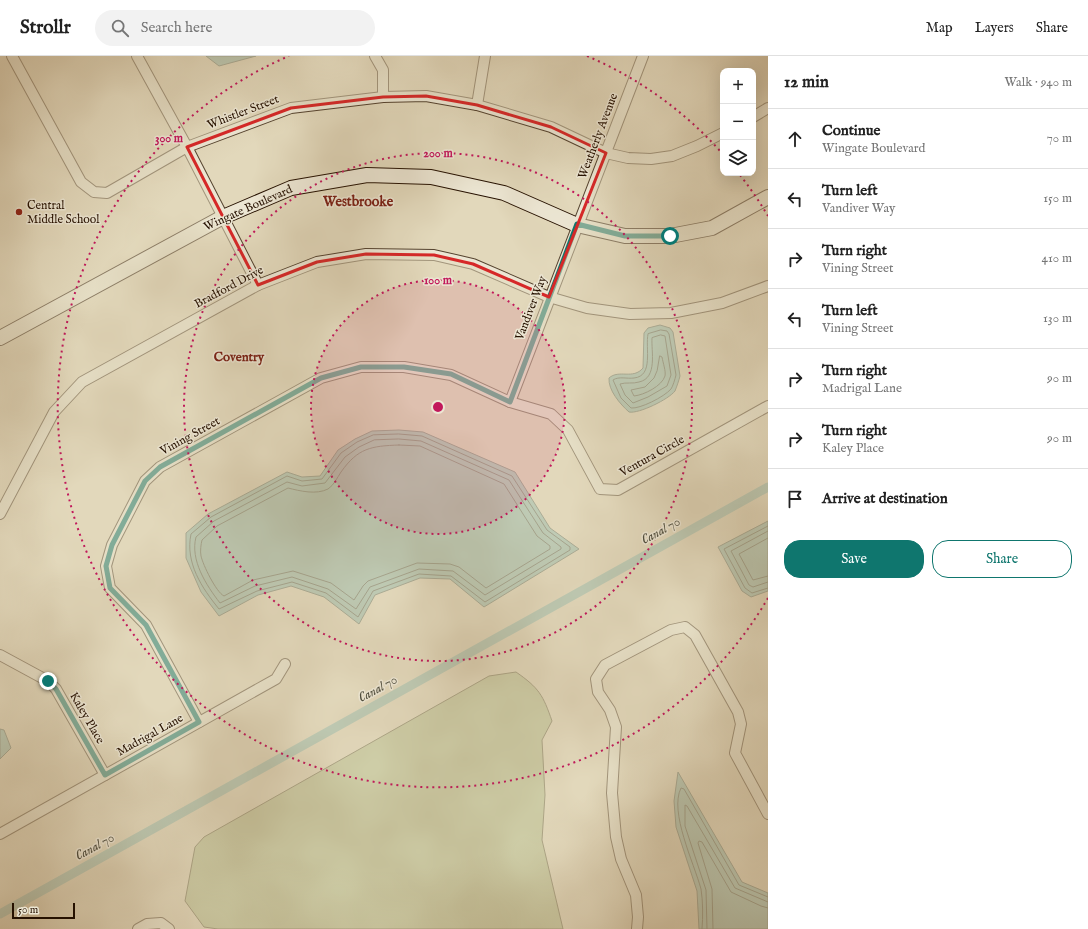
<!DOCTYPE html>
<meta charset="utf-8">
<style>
body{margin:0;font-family:"IM FELL English",serif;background:#f2f2f2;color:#222}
.controls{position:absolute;right:12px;top:12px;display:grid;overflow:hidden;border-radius:8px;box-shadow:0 4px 16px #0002}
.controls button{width:36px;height:36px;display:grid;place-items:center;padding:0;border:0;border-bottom:1px solid #e0e0e0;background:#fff;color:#222;font:20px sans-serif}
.scale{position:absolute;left:12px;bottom:10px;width:63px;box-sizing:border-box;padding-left:4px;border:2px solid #261100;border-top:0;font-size:11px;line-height:14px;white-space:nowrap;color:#261100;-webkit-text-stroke:3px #ece6d3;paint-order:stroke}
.stop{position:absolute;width:12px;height:12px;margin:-9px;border:3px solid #0f766e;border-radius:50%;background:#fff}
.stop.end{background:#0f766e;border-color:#fff;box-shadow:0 1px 4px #0008}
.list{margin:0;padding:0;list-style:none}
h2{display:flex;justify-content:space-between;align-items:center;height:52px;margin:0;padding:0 16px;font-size:17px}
h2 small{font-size:13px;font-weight:400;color:#767676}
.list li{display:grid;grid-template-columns:26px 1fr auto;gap:12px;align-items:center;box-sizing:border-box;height:60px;padding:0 16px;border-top:1px solid #e0e0e0}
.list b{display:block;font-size:15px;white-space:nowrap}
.list p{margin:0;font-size:13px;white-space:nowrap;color:#767676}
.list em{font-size:13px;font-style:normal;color:#767676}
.actions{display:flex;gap:8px;padding:12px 16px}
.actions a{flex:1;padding:9px 0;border:1px solid #0f766e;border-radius:16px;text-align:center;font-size:14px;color:#0f766e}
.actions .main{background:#0f766e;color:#fff}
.icon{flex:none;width:22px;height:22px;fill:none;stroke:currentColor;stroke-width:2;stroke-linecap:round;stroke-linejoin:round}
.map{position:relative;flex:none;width:768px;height:873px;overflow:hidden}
header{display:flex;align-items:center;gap:24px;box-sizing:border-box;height:56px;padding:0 20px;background:#fff;border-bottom:1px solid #e0e0e0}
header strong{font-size:19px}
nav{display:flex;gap:22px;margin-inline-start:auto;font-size:14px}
.search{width:280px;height:36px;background:#f2f2f2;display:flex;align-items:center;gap:10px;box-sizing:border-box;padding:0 14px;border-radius:22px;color:#767676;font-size:15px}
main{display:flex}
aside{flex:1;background:#fff}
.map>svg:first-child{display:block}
.green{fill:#b5be8f;stroke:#6e6848}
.water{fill:#95baae;stroke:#697668}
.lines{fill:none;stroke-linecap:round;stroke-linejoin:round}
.shore{stroke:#5e6657;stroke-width:1}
.canal{stroke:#95baae;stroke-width:9}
.street-casing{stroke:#55432f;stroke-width:12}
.secondary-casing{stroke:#261100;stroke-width:16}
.street{stroke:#ece6d3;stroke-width:10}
.secondary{stroke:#ece6d3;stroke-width:14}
.route{stroke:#0f766e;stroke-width:5}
.marked{fill:none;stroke:#d62828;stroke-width:3;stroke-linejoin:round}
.ring{fill:none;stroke:#c2185b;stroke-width:2;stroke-dasharray:2 4}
.poi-dot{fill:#8f2418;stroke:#ece6d3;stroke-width:1.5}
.labels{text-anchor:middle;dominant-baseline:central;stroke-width:3;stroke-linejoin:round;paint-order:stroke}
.street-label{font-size:12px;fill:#261100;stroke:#ece6d3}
.poi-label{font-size:12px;fill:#261100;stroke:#ece6d3;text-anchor:start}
.neighbourhood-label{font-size:13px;font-weight:bold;fill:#7a1f14;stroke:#ece6d3}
.water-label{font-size:13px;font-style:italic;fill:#4d4c3d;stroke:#ece6d3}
.quarter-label{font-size:14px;font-weight:bold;fill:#7a1f14;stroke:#ece6d3}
.centre{fill:#c2185b;stroke:#ece6d3;stroke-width:2}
.ring-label{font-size:12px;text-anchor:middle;font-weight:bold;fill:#c2185b;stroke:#ece6d3;stroke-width:3;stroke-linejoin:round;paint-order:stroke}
</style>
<header>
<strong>Strollr</strong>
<div class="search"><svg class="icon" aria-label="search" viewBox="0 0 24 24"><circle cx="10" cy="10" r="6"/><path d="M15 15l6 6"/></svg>Search here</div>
<nav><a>Map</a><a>Layers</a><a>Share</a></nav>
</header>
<main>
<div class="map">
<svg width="768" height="873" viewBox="0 0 768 873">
<rect width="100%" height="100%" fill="#e2d8bb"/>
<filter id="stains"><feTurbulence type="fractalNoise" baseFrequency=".005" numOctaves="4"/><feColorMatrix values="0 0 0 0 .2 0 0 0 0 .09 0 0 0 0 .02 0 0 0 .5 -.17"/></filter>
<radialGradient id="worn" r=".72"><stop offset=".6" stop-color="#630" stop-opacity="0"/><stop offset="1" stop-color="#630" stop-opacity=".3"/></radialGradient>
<path class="green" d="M516 616C539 632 543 639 552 665L542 684 545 739 542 784 563 873H218L204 871 185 845 195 791 204 781 489 620Z"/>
<g class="water">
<path d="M206 0H256L219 10Z"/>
<path d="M660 269 670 272 673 276 680 320C679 324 677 330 675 335 669 343 639 358 629 356 620 348 608 334 609 322 619 313 633 324 643 312L644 277 648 272Z"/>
<path d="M399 374 423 376 515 416 550 472 579 493 484 551 450 523 420 522 375 539 359 568 324 541 291 530 258 539 219 560 201 536 186 502V477L208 458 287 416 302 421 320 420 338 394 355 383 372 375Z"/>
<path d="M768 465V535L751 541 742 535 718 491Z"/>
<path d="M0 673 4 674 11 692 0 703Z"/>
<path d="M678 716 742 826 768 837V873H699L697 835 676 771 674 745Z"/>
</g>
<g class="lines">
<g class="shore">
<path d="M661 274 667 275 669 278 676 319C675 323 673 330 671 333 664 341 640 353 631 352L621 342 613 324C619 320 627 323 634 322 654 320 645 292 648 278Z"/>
<path d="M661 279 665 280 671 319 667 330 648 341 633 347 625 339 620 328C626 326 633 328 639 326 658 322 651 295 652 282Z"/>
<path d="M660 300 662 301C663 307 666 315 665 320 662 330 644 339 634 340L631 334 645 331 654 322 657 315Z"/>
<path d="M399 378 422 380 512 420 547 474 570 491V494L485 546 451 520 419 518 373 535 358 561 326 537 292 526 257 535 219 553C202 532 185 507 191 478L211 461 287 420 302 425 322 423 341 397 357 386 373 379Z"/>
<path d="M399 383 421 385 509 424 543 477 561 491V493L485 539 453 515 419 513 370 531 356 553 328 533 292 521 255 530 220 547C206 529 190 504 196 481L214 465 287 426 302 430 325 427 345 401 359 391 374 384Z"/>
<path d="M399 389 420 390 504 428 537 480 550 490V493L486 532 459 511 450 508 417 507 368 525 363 530 354 544 331 527 293 515 253 524 224 540C216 536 203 509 201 500 200 495 201 488 202 484L217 470 288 432C300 435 316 439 328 433 334 429 337 422 341 416 358 392 371 390 399 389Z"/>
<path d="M768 470 724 493 745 532 752 537 768 532"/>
<path d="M768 475 731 495 749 529 753 531 768 526"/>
<path d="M768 482 739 498 753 524 768 520"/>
<path d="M702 873C703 861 703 845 701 833 694 807 669 756 681 732L684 733 739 829 768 841"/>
<path d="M707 873 706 834 685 770V749L687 750 735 832 768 846"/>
<path d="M713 873 712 833 698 787 699 785 702 786 731 836 761 850 768 852"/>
</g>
<path class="canal" d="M0 858 768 431"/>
<g class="street-casing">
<g id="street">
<path d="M12 0 81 126 94 136 107 137 187 91 291 52 383 41 426 40 477 49 551 71 606 97 628 102 651 103 672 100 697 90 723 77"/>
<path d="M137 0 187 91 258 229"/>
<path d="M375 0 383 14V41"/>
<path d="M477 49 485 0"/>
<path d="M753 61 768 52"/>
<path d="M510 346 643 0"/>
<path d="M0 458 54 356 82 326 258 229 317 206 366 198 434 199 473 208 549 241 587 252 630 258 671 257 722 247 768 230"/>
<path d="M0 599 48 625 56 633 105 719"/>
<path d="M199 666 146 569 110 532 106 510 112 489 145 425 160 411 321 322 361 311H404L451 319 510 346 551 358 568 374 600 433 618 434 768 350"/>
<path d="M0 778 276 623 285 608"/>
<path d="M138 873 147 868 161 867 169 873"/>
<path d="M637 873 638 861 636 839 621 803 616 781 612 737 616 671 610 654 598 636 596 623 605 609 671 574 685 571 695 579 738 656 741 668 735 697 768 758"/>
</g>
</g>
<g class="secondary-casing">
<path id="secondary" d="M0 282 223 161 291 132 367 119 431 121 504 137 577 169 625 180H670L712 172 768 141"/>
</g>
<use href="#street" class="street"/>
<use href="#secondary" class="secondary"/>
</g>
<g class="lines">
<path class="route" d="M48 625 56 633 105 719 199 666 146 569 110 532 106 510 112 489 145 425 160 411 321 322 361 311H404L451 318 510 346 577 168 625 180H670"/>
</g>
<path d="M0 0H768V873H0ZM426 40 477 49 551 71 606 97 549 241 473 208 434 199 366 198 317 206 258 229 187 91 291 52 383 41Z" fill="#e2d8bb" fill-opacity=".55" fill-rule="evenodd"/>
<path class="marked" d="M426 40 477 49 551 71 606 97 549 241 473 208 434 199 366 198 317 206 258 229 187 91 291 52 383 41Z"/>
<circle cx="438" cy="351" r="127" fill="#c2185b" fill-opacity=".12"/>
<g class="ring">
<circle cx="438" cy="351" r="127"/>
<circle cx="438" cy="351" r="254"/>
<path d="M768 542A381 381 0 1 1 289 0M587 0A381 381 0 0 1 721 96M740 119A381 381 0 0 1 768 160"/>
</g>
<circle class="poi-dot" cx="19" cy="156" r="4"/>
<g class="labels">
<g class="street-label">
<text transform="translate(243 56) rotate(-21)">Whistler Street</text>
<text transform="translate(598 80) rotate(-69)">Weatherly Avenue</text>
<text transform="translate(248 152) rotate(-24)">Wingate Boulevard</text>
<text transform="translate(229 231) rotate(-28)">Bradford Drive</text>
<text transform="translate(531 252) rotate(-69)">Vandiver Way</text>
<text transform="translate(190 380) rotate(-29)">Vining Street</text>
<text transform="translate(652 400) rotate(-29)">Ventura Circle</text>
<text transform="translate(87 662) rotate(60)">Kaley Place</text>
<text transform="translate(150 679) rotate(-29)">Madrigal Lane</text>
</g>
<g class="poi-label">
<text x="27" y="149">Central<tspan x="27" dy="14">Middle School</tspan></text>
</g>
<g class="neighbourhood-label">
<text x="239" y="301">Coventry</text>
</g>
<g class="water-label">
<text transform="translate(661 475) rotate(-29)">Canal 70</text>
<text transform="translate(378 633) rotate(-29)">Canal 70</text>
<text transform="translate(95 791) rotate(-29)">Canal 70</text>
</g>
<g class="quarter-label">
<text x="358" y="146">Westbrooke</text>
</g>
</g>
<circle cx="438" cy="351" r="6" class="centre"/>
<g class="ring-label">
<text x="169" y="86">300 m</text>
<text x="438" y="101">200 m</text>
<text x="438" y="228">100 m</text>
</g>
<rect width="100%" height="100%" filter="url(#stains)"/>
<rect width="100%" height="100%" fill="url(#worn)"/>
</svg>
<div class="controls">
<button>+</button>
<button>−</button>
<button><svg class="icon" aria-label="layers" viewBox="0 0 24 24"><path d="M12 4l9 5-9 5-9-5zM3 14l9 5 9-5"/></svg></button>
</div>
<div class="scale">50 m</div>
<div class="stop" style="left:670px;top:180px"></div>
<div class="stop end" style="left:48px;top:625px"></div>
</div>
<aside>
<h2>12 min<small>Walk · 940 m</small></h2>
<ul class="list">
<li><svg class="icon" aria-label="ahead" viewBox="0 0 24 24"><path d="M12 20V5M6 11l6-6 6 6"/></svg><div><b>Continue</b><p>Wingate Boulevard</p></div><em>70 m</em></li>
<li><svg class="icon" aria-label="left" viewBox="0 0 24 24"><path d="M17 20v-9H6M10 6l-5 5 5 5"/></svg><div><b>Turn left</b><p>Vandiver Way</p></div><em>150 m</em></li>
<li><svg class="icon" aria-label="right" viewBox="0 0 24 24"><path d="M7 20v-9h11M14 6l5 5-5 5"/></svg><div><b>Turn right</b><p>Vining Street</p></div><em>410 m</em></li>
<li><svg class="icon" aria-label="left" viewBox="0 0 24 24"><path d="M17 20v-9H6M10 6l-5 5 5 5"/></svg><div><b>Turn left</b><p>Vining Street</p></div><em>130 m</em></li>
<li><svg class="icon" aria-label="right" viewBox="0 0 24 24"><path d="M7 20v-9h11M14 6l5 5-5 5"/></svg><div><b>Turn right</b><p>Madrigal Lane</p></div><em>90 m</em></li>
<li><svg class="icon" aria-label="right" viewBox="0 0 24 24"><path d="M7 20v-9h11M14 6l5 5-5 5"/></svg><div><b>Turn right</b><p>Kaley Place</p></div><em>90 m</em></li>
<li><svg class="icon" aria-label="arrive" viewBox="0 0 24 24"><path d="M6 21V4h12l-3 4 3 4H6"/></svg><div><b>Arrive at destination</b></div></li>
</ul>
<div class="actions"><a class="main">Save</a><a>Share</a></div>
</aside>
</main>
